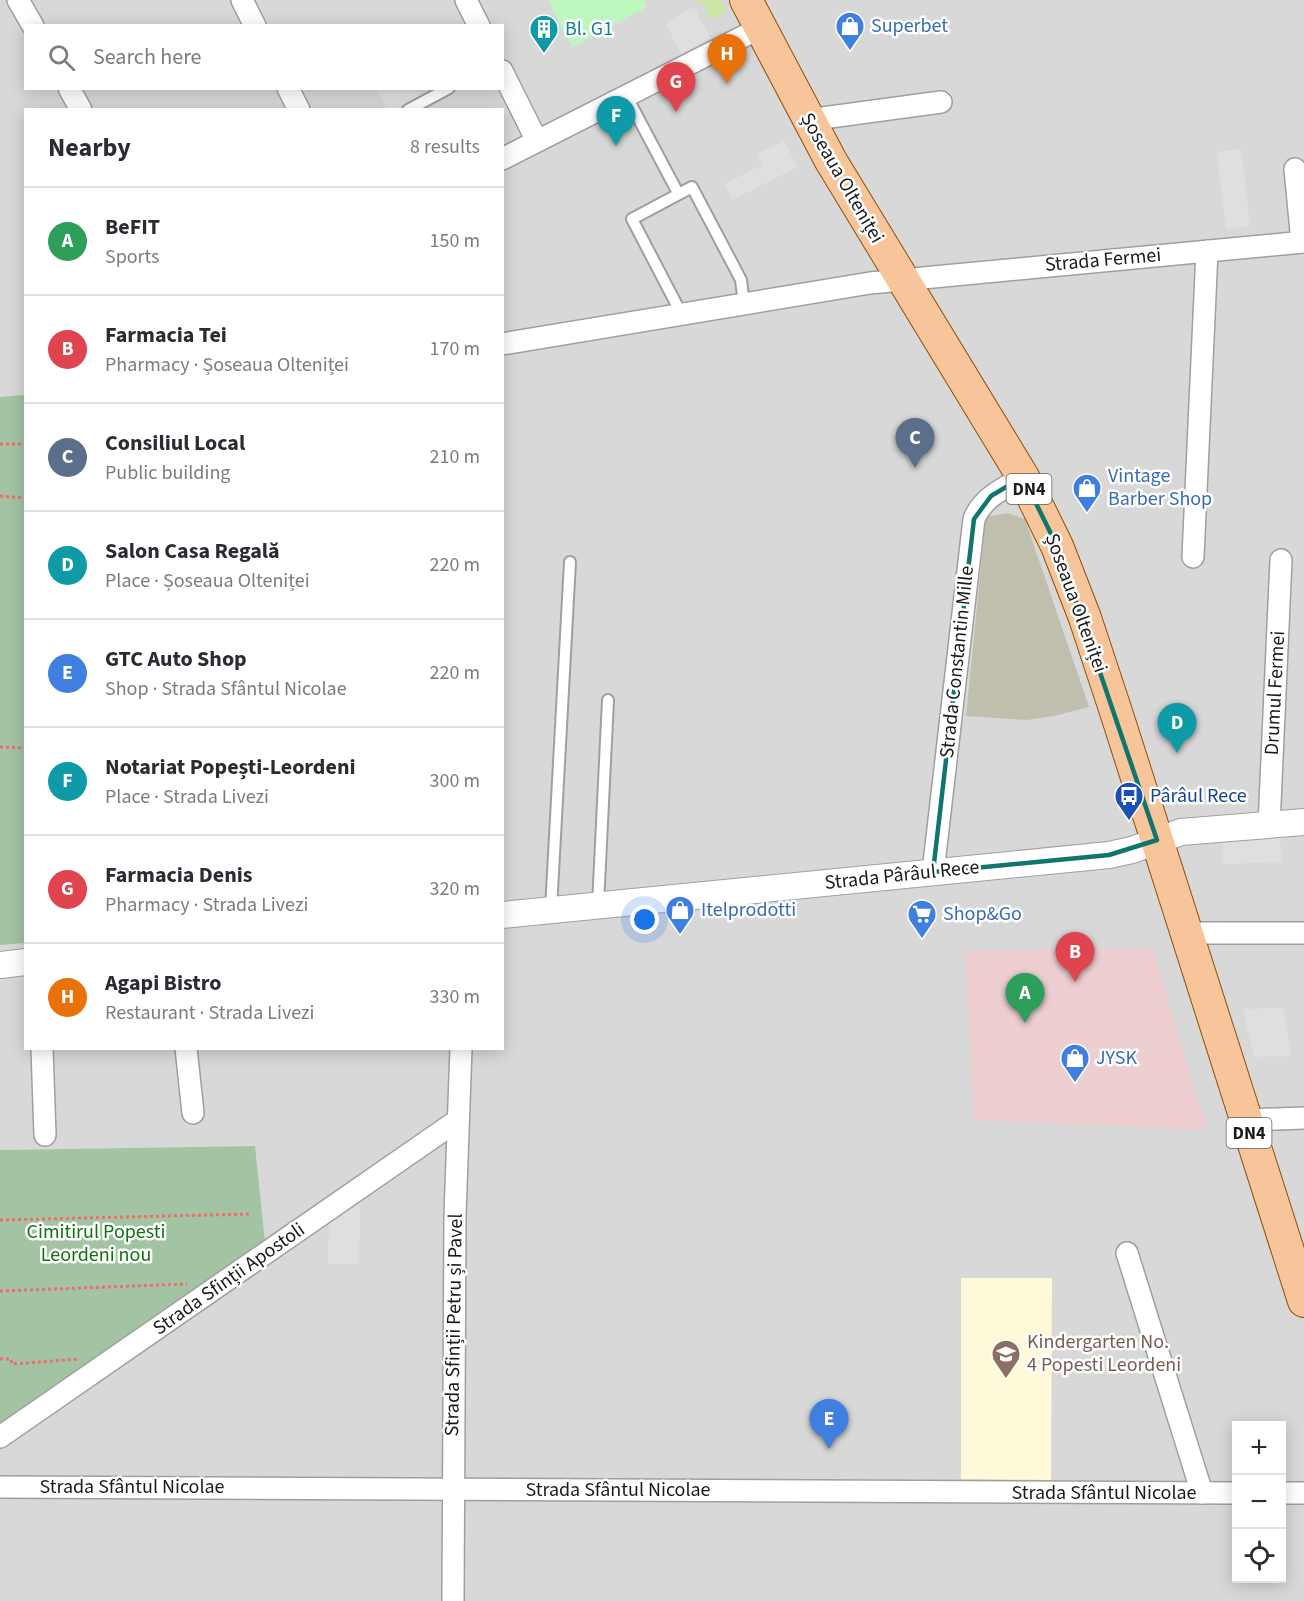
<!DOCTYPE html>
<meta charset="utf-8">
<style>
body{margin:0;font-family:"Source Sans 3",sans-serif;background:#f7f7f7;color:#2b2b33}
.controls{position:absolute;right:18px;bottom:18px;display:grid;overflow:hidden;border-radius:0px;box-shadow:0 3px 15px #0003}
.controls button{width:54px;height:54px;display:grid;place-items:center;padding:0;border:0;border-bottom:2px solid #e1e1e2;background:#fff;color:#2b2b33;font:30px sans-serif}
.you{position:absolute;left:645px;top:920px;width:21px;height:21px;margin:-15px;border:4px solid #fff;border-radius:50%;background:#1a73e8;box-shadow:0 0 0 9px #1a73e833}
.badge{display:grid;place-items:center;width:39px;height:39px;border-radius:50%;background:#d93025;color:#fff;font-size:20px;font-weight:700}
.pin{position:absolute;translate:-50% -50px;filter:drop-shadow(0 2px 3px #0008)}
.pin::after{content:'';position:absolute;top:32px;width:21px;height:18px;background:inherit;clip-path:polygon(0 0,100% 0,50% 100%)}
.list{margin:0;padding:0;list-style:none}
h2{display:flex;justify-content:space-between;align-items:center;height:78px;margin:0;padding:0 24px;font-size:26px}
h2 small{font-size:20px;font-weight:400;color:#7c7c81}
.list li{display:grid;grid-template-columns:39px 1fr auto;gap:18px;align-items:center;box-sizing:border-box;height:108px;padding:0 24px;border-top:2px solid #e1e1e2}
.list b{display:block;font-size:22px;white-space:nowrap}
.list p{margin:0;font-size:20px;white-space:nowrap;color:#7c7c81}
.list em{font-size:20px;font-style:normal;color:#7c7c81}
.icon{flex:none;width:33px;height:33px;fill:none;stroke:currentColor;stroke-width:2;stroke-linecap:round;stroke-linejoin:round}
.map{position:relative;flex:none;width:1304px;height:1601px;overflow:hidden}
.search{position:absolute;background:#fff;box-shadow:0 3px 15px #0003;left:24px;top:24px;width:480px;height:66px;display:flex;align-items:center;gap:15px;box-sizing:border-box;padding:0 21px;border-radius:0px;color:#7c7c81;font-size:22px}
.panel{position:absolute;background:#fff;box-shadow:0 3px 15px #0003;left:24px;top:108px;width:480px;height:942px;border-radius:0px}
.map>svg:first-child{display:block}
.residential{fill:#d9d8d8;fill-rule:evenodd}
.commercial{fill:#edcfd1}
.education{fill:#fef9d8}
.construction{fill:#c0beac}
.grass{fill:#cde6a6}
.cemetery{fill:#a2c4a3}
.park{fill:#bef7bd}
.parking{fill:#dfdfdf}
.lines{fill:none;stroke-linecap:round;stroke-linejoin:round}
.service-casing{stroke:#9f9f9f;stroke-width:14}
.minor-casing{stroke:#9f9f9f;stroke-width:24}
.tertiary-casing{stroke:#9f9f9f;stroke-width:28}
.primary-casing{stroke:#8c5005;stroke-width:34}
.path{stroke:#f5696a;stroke-width:3;stroke-dasharray:3 3;stroke-linecap:butt}
.service{stroke:#fff;stroke-width:10}
.minor{stroke:#fff;stroke-width:21}
.tertiary{stroke:#fff;stroke-width:26}
.primary{stroke:#f8c499;stroke-width:32}
.marked{fill:none;stroke:#0f766e;stroke-width:4.5;stroke-linejoin:round}
.labels{text-anchor:middle;dominant-baseline:central;stroke-width:5;stroke-linejoin:round;paint-order:stroke}
.shield{fill:#fff;stroke:#5f5f5f;stroke-width:1.5}
.shield-label{font-size:18px;font-weight:bold;fill:#1b1b1b}
.shop-label{font-size:20px;fill:#366cbe;stroke:#fff;text-anchor:start}
.culture-label{font-size:20px;fill:#0d838f;stroke:#fff;text-anchor:start}
.street-label{font-size:20px;fill:#1b1b1b;stroke:#fff}
.transit-label{font-size:20px;fill:#164399;stroke:#fff;text-anchor:start}
.park-label{font-size:20px;fill:#11730e;stroke:#fff}
.education-label{font-size:20px;fill:#785e54;stroke:#fff;text-anchor:start}
</style>
<div class="map">
<svg width="1304" height="1601" viewBox="0 0 1304 1601">
<rect width="100%" height="100%" fill="#ece7e0"/>
<path class="residential" d="M0 0H1304V1601H0V1428L255 1146 0 1150ZM26 26H502V88H26ZM26 110H502V1048H26ZM1236 1426H1282V1578H1236Z"/>
<path class="commercial" d="M1152 947 1207 1130 974 1120 965 951Z"/>
<path class="education" d="M961 1278H1052L1051 1480 961 1479Z"/>
<path class="construction" d="M1008 513 1025 519 1089 707 1054 716 1027 720 966 716 986 517Z"/>
<path class="grass" d="M696 0H720L727 12 712 19 703 4Z"/>
<g class="cemetery">
<path d="M25 395 26 943 0 945V397Z"/>
<path d="M255 1146 265 1243 0 1428V1150Z"/>
</g>
<path class="park" d="M548 0H643L647 7 572 47Z"/>
<g class="parking">
<path d="M694 7 710 38 681 53 665 23Z"/>
<path d="M376 89H416L423 102 408 109H387Z"/>
<path d="M784 141 797 167 733 200 725 184 762 165 757 154Z"/>
<path d="M1241 149 1250 226 1226 229 1217 152Z"/>
<path d="M1280 834 1281 862 1223 864 1222 836Z"/>
<path d="M1284 1008 1291 1056 1254 1057 1243 1009Z"/>
<path d="M360 1204 359 1264H328L329 1219Z"/>
</g>
<g class="lines">
<g class="service-casing">
<g id="service">
<path d="M626 95 678 193"/>
<path d="M408 110 449 88"/>
<path d="M682 315 632 219 692 187 741 280 744 304"/>
<path d="M598 905 608 700"/>
<path d="M551 909 570 562"/>
</g>
</g>
<g class="minor-casing">
<g id="minor">
<path d="M18 0 33 26"/>
<path d="M242 0 255 26"/>
<path d="M466 0 479 26"/>
<path d="M502 71 537 141"/>
<path d="M69 88 81 110"/>
<path d="M288 88 299 110"/>
<path d="M808 120 941 102"/>
<path d="M502 159 760 28"/>
<path d="M1295 169 1302 242"/>
<path d="M502 344 870 283 1304 242"/>
<path d="M1193 557 1207 251"/>
<path d="M1269 825 1281 560"/>
<path d="M933 872 974 519C983 497 1003 489 1023 477"/>
<path d="M1186 933H1304"/>
<path d="M42 1048 45 1135"/>
<path d="M186 1048 193 1113"/>
<path d="M1245 1120 1304 1118"/>
<path d="M1127 1253 1202 1493"/>
<path d="M0 1437 458 1120"/>
<path d="M0 1487 1236 1493"/>
<path d="M1282 1493H1304"/>
<path d="M453 1601 455 1215 461 1048"/>
</g>
</g>
<g class="tertiary-casing">
<g id="tertiary">
<path d="M502 915 1109 855 1132 850 1181 832 1304 822"/>
<path d="M0 965 26 962"/>
</g>
</g>
<g class="primary-casing">
<path id="primary" d="M746 0 831 161 1023 477 1057 546 1085 618 1118 718 1304 1301"/>
</g>
<g class="path">
<path d="M0 444H26"/>
<path d="M0 496 26 498"/>
<path d="M0 747 26 748"/>
<path d="M0 1220 250 1214"/>
<path d="M0 1291 187 1284"/>
<path d="M0 1359H11L12 1364 80 1359"/>
</g>
<use href="#service" class="service"/>
<use href="#minor" class="minor"/>
<use href="#tertiary" class="tertiary"/>
<use href="#primary" class="primary"/>
</g>
<path class="marked" d="M1023 477 1057 546 1157 840 1109 855 933 872 974 519 991 496Z"/>
<defs>
<g id="shop-pin" transform="scale(1.5)"><path d="M0 17L-7.5 6A9.5 9.5 0 1 1 7.5 6Z" fill="#3f7fe0" stroke="#fff"/><path d="M-5-2.5h2.3a2.7 3.5 0 0 1 5.4 0H5L5.5 6h-11ZM-1.5-2.5h3a1.5 2.3 0 0 0-3 0Z" fill="#fff"/></g>
<g id="building-pin" transform="scale(1.5)"><path d="M0 17L-7.5 6A9.5 9.5 0 1 1 7.5 6Z" fill="#0f9aa8" stroke="#fff"/><path d="M-4-6H4V6H1V3H-1V6H-4ZM-2.5-4.3h1.7v1.8h-1.7ZM.8-4.3h1.7v1.8H.8ZM-2.5-1h1.7V.8h-1.7ZM.8-1h1.7V.8H.8Z" fill="#fff"/></g>
<g id="bus-pin" transform="scale(1.5)"><path d="M0 17L-7.5 6A9.5 9.5 0 1 1 7.5 6Z" fill="#1a4fb4" stroke="#fff"/><path d="M-5-6H5V4H4V6H2V4H-2V6H-4V4H-5ZM-3.5-4V0h7V-4ZM-3.5 1.2v1.5H-2V1.2ZM2 1.2v1.5H3.5V1.2Z" fill="#fff"/></g>
<g id="supermarket-pin" transform="scale(1.5)"><path d="M0 17L-7.5 6A9.5 9.5 0 1 1 7.5 6Z" fill="#3f7fe0" stroke="#fff"/><path d="M-6-5.5h2.5l.6 2H6L4.5 2H-2.5L-4.4-4H-6ZM-1.5 3.2a1.3 1.3 0 1 0 .1 0ZM3 3.2a1.3 1.3 0 1 0 .1 0Z" fill="#fff"/></g>
<g id="school-pin" transform="scale(1.5)"><path d="M0 17L-7.5 6A9.5 9.5 0 1 1 7.5 6Z" fill="#8d6e63" stroke="#fff"/><path d="M0-5L7-2L0 1L-7-2ZM-4 1L0 2.5L4 1V4Q0 6-4 4Z" fill="#fff"/></g>
</defs>
<g fill-rule="evenodd">
<use href="#shop-pin" x="850" y="26"/>
<use href="#building-pin" x="544" y="29"/>
<use href="#shop-pin" x="1087" y="488"/>
<use href="#bus-pin" x="1129" y="796"/>
<use href="#shop-pin" x="680" y="910"/>
<use href="#supermarket-pin" x="922" y="914"/>
<use href="#shop-pin" x="1075" y="1058"/>
<use href="#school-pin" x="1006" y="1354"/>
</g>
<g class="labels">
<g class="shield">
<rect x="1006.5" y="474" width="45" height="30" rx="4.5"/>
<rect x="1226.5" y="1118" width="45" height="30" rx="4.5"/>
</g>
<g class="shield-label">
<text x="1029" y="489">DN4</text>
<text x="1249" y="1133">DN4</text>
</g>
<g class="shop-label">
<text x="871" y="26">Superbet</text>
<text x="1108" y="476">Vintage<tspan x="1108" dy="23">Barber Shop</tspan></text>
<text x="701" y="910">Itelprodotti</text>
<text x="943" y="914">Shop&amp;Go</text>
<text x="1096" y="1058">JYSK</text>
</g>
<g class="culture-label">
<text x="565" y="29">Bl. G1</text>
</g>
<g class="street-label">
<text transform="translate(842 178) rotate(60)">Șoseaua Olteniței</text>
<text transform="translate(1103 260) rotate(-5)">Strada Fermei</text>
<text transform="translate(1076 603) rotate(70)">Șoseaua Olteniței</text>
<text transform="translate(957 662) rotate(-84)">Strada Constantin Mille</text>
<text transform="translate(1275 693) rotate(-87)">Drumul Fermei</text>
<text transform="translate(902 875) rotate(-6)">Strada Pârâul Rece</text>
<text transform="translate(229 1279) rotate(-35)">Strada Sfinții Apostoli</text>
<text transform="translate(454 1325) rotate(-89)">Strada Sfinții Petru și Pavel</text>
<text x="132" y="1487">Strada Sfântul Nicolae</text>
<text x="618" y="1490">Strada Sfântul Nicolae</text>
<text x="1104" y="1493">Strada Sfântul Nicolae</text>
</g>
<g class="transit-label">
<text x="1150" y="796">Pârâul Rece</text>
</g>
<g class="park-label">
<text x="96" y="1232">Cimitirul Popesti<tspan x="96" dy="23">Leordeni nou</tspan></text>
</g>
<g class="education-label">
<text x="1027" y="1342">Kindergarten No.<tspan x="1027" dy="23">4 Popesti Leordeni</tspan></text>
</g>
</g>
</svg>
<div class="controls">
<button>+</button>
<button>−</button>
<button><svg class="icon" aria-label="locate" viewBox="0 0 24 24"><circle cx="12" cy="12" r="6"/><path d="M12 2v4M12 18v4M2 12h4M18 12h4"/></svg></button>
</div>
<div class="you"></div>
<div class="pin badge" style="left:1025px;top:1023px;background:#2e9e5b">A</div>
<div class="pin badge" style="left:1075px;top:982px;background:#e0444e">B</div>
<div class="pin badge" style="left:915px;top:468px;background:#5c6f8a">C</div>
<div class="pin badge" style="left:1177px;top:753px;background:#0f9aa8">D</div>
<div class="pin badge" style="left:829px;top:1449px;background:#3f7fe0">E</div>
<div class="pin badge" style="left:616px;top:146px;background:#0f9aa8">F</div>
<div class="pin badge" style="left:676px;top:112px;background:#e0444e">G</div>
<div class="pin badge" style="left:727px;top:84px;background:#e8710a">H</div>
<div class="search"><svg class="icon" aria-label="search" viewBox="0 0 24 24"><circle cx="10" cy="10" r="6"/><path d="M15 15l6 6"/></svg>Search here</div>
<section class="panel">
<h2>Nearby<small>8 results</small></h2>
<ul class="list">
<li><span class="badge" style="background:#2e9e5b">A</span><div><b>BeFIT</b><p>Sports</p></div><em>150 m</em></li>
<li><span class="badge" style="background:#e0444e">B</span><div><b>Farmacia Tei</b><p>Pharmacy · Șoseaua Olteniței</p></div><em>170 m</em></li>
<li><span class="badge" style="background:#5c6f8a">C</span><div><b>Consiliul Local</b><p>Public building</p></div><em>210 m</em></li>
<li><span class="badge" style="background:#0f9aa8">D</span><div><b>Salon Casa Regală</b><p>Place · Șoseaua Olteniței</p></div><em>220 m</em></li>
<li><span class="badge" style="background:#3f7fe0">E</span><div><b>GTC Auto Shop</b><p>Shop · Strada Sfântul Nicolae</p></div><em>220 m</em></li>
<li><span class="badge" style="background:#0f9aa8">F</span><div><b>Notariat Popești-Leordeni</b><p>Place · Strada Livezi</p></div><em>300 m</em></li>
<li><span class="badge" style="background:#e0444e">G</span><div><b>Farmacia Denis</b><p>Pharmacy · Strada Livezi</p></div><em>320 m</em></li>
<li><span class="badge" style="background:#e8710a">H</span><div><b>Agapi Bistro</b><p>Restaurant · Strada Livezi</p></div><em>330 m</em></li>
</ul>
</section>
</div>
